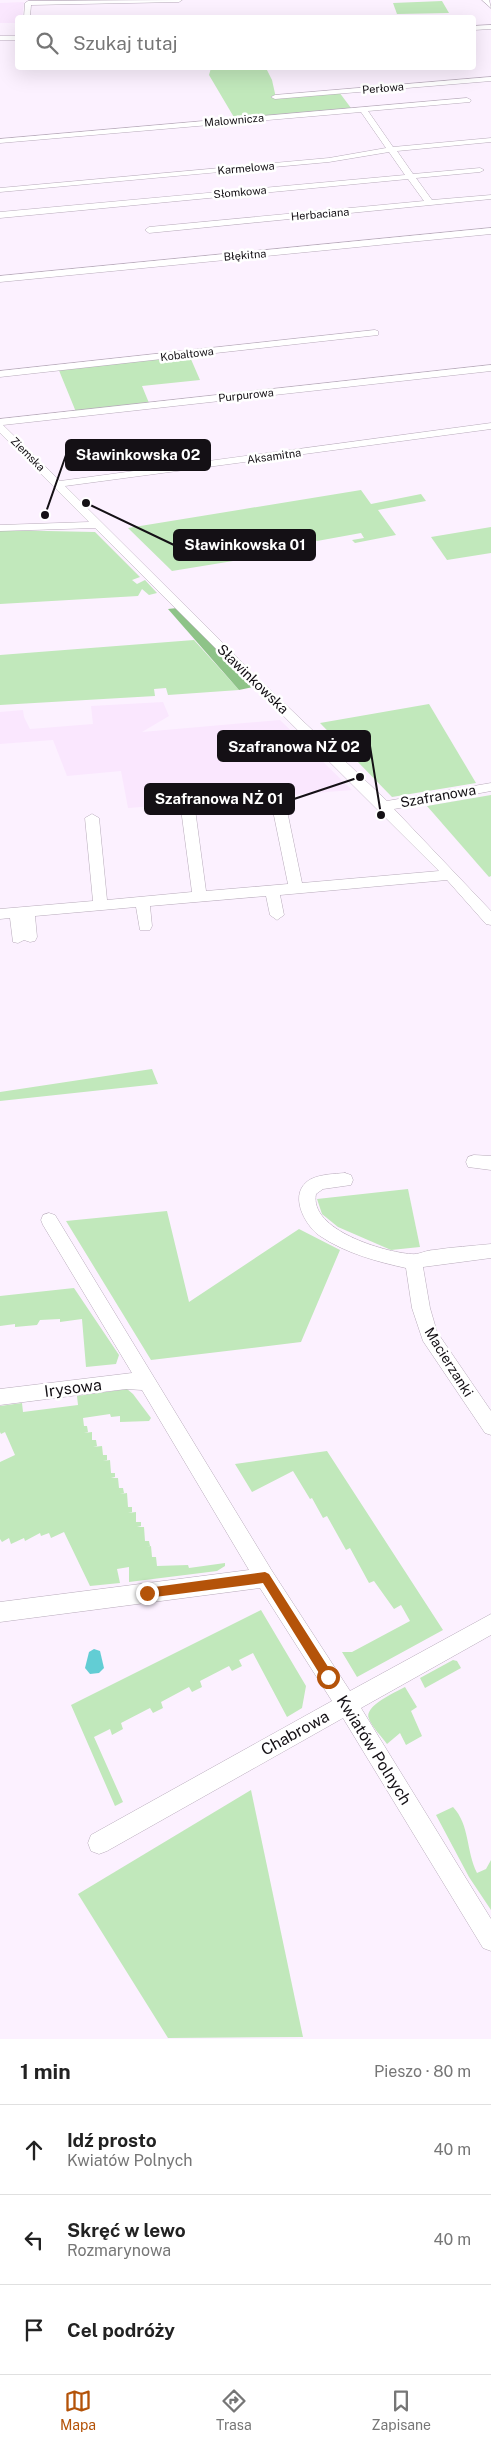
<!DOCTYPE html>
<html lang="pl">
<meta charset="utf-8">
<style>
body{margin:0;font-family:"Public Sans",sans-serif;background:#f6f6f6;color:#222}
.stop{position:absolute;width:15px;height:15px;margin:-11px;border:4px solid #b45309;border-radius:50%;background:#fff}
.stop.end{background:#b45309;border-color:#fff;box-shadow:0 1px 5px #0008}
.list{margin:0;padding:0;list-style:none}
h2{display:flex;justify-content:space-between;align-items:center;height:65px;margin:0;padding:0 20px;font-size:21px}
h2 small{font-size:16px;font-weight:400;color:#767676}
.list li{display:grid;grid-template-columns:32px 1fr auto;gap:15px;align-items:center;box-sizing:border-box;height:90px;padding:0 20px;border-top:1px solid #e0e0e0}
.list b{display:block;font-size:19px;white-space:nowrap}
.list p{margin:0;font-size:16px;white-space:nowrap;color:#767676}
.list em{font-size:16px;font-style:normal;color:#767676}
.icon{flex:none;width:28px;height:28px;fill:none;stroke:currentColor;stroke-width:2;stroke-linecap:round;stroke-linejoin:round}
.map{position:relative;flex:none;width:491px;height:2039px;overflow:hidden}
.search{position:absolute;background:#fff;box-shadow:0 5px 20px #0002;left:15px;right:15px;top:15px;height:55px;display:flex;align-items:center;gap:12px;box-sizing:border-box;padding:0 18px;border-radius:5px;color:#767676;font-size:19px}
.sheet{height:335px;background:#fff}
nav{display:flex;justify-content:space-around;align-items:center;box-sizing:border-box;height:70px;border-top:1px solid #e0e0e0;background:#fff;font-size:14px;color:#767676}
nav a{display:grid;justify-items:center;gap:2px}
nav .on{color:#b45309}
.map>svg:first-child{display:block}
.built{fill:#fae7fe}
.green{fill:#c1e8bb}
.forest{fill:#8ec388}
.water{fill:#62cdd4}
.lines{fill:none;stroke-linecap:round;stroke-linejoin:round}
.minor-casing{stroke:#b8abbb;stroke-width:1}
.minor{fill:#fff;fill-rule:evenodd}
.route{fill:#b45309}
.labels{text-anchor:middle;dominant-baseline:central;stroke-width:5;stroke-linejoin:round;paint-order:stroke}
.far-street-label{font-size:11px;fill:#141015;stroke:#fff}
.street-label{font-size:14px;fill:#141015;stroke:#fff}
.near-street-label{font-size:16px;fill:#141015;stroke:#fff}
.leader{fill:none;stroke:#141015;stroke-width:2}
.callout-dot{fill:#141015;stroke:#fff;stroke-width:2}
.callout{fill:#141015;stroke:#141015;stroke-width:2}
.callout-label{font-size:15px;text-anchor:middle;font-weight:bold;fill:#fff}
</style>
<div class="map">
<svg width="491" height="2039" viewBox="0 0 491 2039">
<rect width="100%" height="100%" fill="#fcf1ff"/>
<g class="built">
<path d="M24 2 22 17 18 18 17 23H0V3Z"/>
<path d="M163 702 169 716 142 732 280 720 352 790 128 808 121 771 67 776 53 740 0 744V712L23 710 24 717 30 729 93 724 91 706Z"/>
</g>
<g class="green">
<path d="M442 1 449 13 397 14 393 3Z"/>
<path d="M211 68H266L272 80 276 98 339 92 351 108 235 119 209 75Z"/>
<path d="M158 357 159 360 190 357 200 380 142 386 149 403 76 412 58 368Z"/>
<path d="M361 490 371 504 421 494 426 501 378 510 396 535 355 543 352 540 364 538 361 533 317 541 311 538 300 540 301 550 172 571 128 528Z"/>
<path d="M491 527V553L447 560 431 537Z"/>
<path d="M0 530 95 532 140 577 132 580 137 584 145 580 157 593 149 595 142 589 138 596 0 604Z"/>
<path d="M194 640 239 690 168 695 166 688 154 689 155 696 0 705V655Z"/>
<path d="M429 704 476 783 392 797 320 723Z"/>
<path d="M491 795V876L489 877 427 806Z"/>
<path d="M152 1069 158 1084 0 1101V1092Z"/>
<path d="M408 1189 420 1247 391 1250 338 1227 322 1214 317 1199Z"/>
<path d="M167 1211 189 1302 299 1229 340 1250 301 1342 151 1360 66 1221Z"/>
<path d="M74 1288 119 1355 116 1364 86 1367 82 1319 60 1322V1319L40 1320 37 1325 15 1327V1324L0 1326V1296Z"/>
<path d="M127 1389 133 1394 151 1418 149 1421 120 1422V1416L111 1417 110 1414 83 1418 84 1426H87L88 1432 84 1433 92 1432V1440H96L97 1446 93 1447 102 1446 103 1455H107V1460L103 1461 110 1460 111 1473H115V1477L111 1478H118L119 1488H123L124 1493 120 1494 127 1493 128 1507H132V1512L128 1513 136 1512V1522H141V1526L137 1527H144L145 1541H149L150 1546 146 1547 151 1546 152 1557H156L157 1566 188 1565 189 1568 225 1563V1566L217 1571 129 1582V1567L117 1569 120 1583 90 1586 64 1532 51 1538 49 1533 41 1536 40 1533 25 1541 24 1538 11 1544 9 1538 2 1542 0 1539V1462L15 1455 5 1432 1 1434 0 1432V1406L22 1403 23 1412 78 1405 77 1396Z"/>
<path d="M327 1451 443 1630 357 1677 342 1652H352L410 1621 401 1605 394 1609 374 1581 369 1583 350 1548 346 1550 327 1516 323 1518 312 1498 310 1499 293 1471 252 1492 235 1464Z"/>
<path d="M261 1610 306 1686 302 1708 287 1717 253 1653 239 1660 242 1666 232 1671 229 1666 200 1681 202 1687 192 1692 189 1687 161 1702 163 1708 153 1713 150 1708 121 1723 123 1729 112 1735 110 1729 94 1737 123 1802 115 1806 71 1705Z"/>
<path d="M453 1660 457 1661 461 1668 425 1688 420 1678Z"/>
<path d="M405 1687 417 1707 411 1711 422 1736 406 1745 400 1733 387 1744C382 1737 372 1727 369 1719 363 1706 396 1692 405 1687Z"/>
<path d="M251 1790 303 2037 168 2038 78 1894Z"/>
<path d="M453 1807C470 1825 466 1851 477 1873L486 1869 491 1860V1910L469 1877 436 1815Z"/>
</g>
<path class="forest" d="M177 608 253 687 239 690 168 609Z"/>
<path class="water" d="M94 1649 100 1651 104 1668 99 1673 90 1674 85 1668 89 1652Z"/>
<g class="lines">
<g class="minor-casing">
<g id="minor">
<path d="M182 0 179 2 31 5 30 17H24L25 3 28 1Z"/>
<path d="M482 0H489L491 8Z"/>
<path d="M491 25V29L474 30V26Z"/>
<rect x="0" y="36" width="18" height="4"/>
<path d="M491 77V81L275 99 271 97 275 95Z"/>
<path d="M467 98 471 100 470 102 368 111 393 147 491 138V142L397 151 413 174 480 168 484 170 480 172 416 178 432 200 491 195V199L149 233 145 230 149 227 424 201 408 179 0 218V212L405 175 389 152 329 162 0 192V188L329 158 386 148 361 112 0 143V139Z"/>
<path d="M491 228V234L0 282V276Z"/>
<path d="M375 330 378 331V335L0 377V371Z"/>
<path d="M491 365V371L3 425 60 481 491 423V429L65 486 264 684 387 801 491 783V791L394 809 491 911V925L486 924 447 880 280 895 284 915 277 920 270 915 266 896 150 906 152 926 150 930H140L136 907 35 916 37 937 35 941 30 942 24 940 18 943 13 942 10 918 0 919V909L93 901 85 818 92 814 99 818 107 900 192 892 181 809 188 805 195 809 206 891 288 884 271 801 278 797 285 801 302 883 439 871 95 528 0 531V525L89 522 0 433V419Z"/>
<path d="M474 1155 491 1156V1170L468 1167 466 1162 468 1157Z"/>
<path d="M345 1173 351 1175 353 1180 351 1185 323 1189 316 1194C309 1230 384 1252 411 1254 419 1255 426 1250 434 1250 453 1247 472 1246 491 1244V1258L423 1267 430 1308 437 1332 491 1411V1435L485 1433 423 1341 412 1308 406 1268C378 1262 345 1253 320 1236 304 1225 287 1192 311 1179 322 1174 334 1174 345 1173Z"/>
<path d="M49 1213 55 1215 272 1571 350 1691 491 1614V1635L361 1708 491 1919V1951L483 1948 343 1718 107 1851 99 1854 91 1851 88 1843 91 1835 332 1701 260 1588 0 1622V1602L249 1570 142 1390 126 1389 0 1405V1389L132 1373 43 1225 41 1220 43 1215Z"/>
</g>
</g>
<use href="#minor" class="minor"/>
</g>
<path class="route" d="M265 1572 269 1574 332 1673V1681H324L263 1583 147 1598 142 1593 147 1588Z"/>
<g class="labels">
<g class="far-street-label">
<text transform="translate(383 88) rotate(-5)">Perłowa</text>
<text transform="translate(234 120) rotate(-5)">Malownicza</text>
<text transform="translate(246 168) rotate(-5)">Karmelowa</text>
<text transform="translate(240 192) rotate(-5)">Słomkowa</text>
<text transform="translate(320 214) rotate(-5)">Herbaciana</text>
<text transform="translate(245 255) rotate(-5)">Błękitna</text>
<text transform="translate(187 354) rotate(-7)">Kobaltowa</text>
<text transform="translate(246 395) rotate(-6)">Purpurowa</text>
<text transform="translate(28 454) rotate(45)">Ziemska</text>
<text transform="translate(274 456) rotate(-8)">Aksamitna</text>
</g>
<g class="street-label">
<text transform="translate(253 679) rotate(44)">Sławinkowska</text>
<text transform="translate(438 796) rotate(-10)">Szafranowa</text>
<text transform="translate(449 1362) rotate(58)">Macierzanki</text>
</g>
<g class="near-street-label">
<text transform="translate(73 1388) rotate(-7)">Irysowa</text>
<text transform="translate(295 1733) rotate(-29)">Chabrowa</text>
<text transform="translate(374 1750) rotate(58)">Kwiatów Polnych</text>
</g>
</g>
<path class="leader" d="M45 515L66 455M86 503L174 545M381 815L370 746M360 777L294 799"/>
<g class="callout-dot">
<circle cx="45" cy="515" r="5"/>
<circle cx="86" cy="503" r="5"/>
<circle cx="381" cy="815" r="5"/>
<circle cx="360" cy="777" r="5"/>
</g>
<g class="callout">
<rect x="66" y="440" width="144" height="30" rx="5"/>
<rect x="174" y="530" width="141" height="30" rx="5"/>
<rect x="218" y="731" width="152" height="30" rx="5"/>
<rect x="145" y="784" width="149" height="30" rx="5"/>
</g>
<g class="callout-label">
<text x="138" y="460">Sławinkowska 02</text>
<text x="245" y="550">Sławinkowska 01</text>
<text x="294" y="752">Szafranowa NŻ 02</text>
<text x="219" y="804">Szafranowa NŻ 01</text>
</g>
</svg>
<div class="stop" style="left:328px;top:1677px"></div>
<div class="stop end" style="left:147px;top:1593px"></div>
<div class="search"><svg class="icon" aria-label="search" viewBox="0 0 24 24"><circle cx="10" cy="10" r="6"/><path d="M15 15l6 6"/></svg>Szukaj tutaj</div>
</div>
<section class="sheet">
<h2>1 min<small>Pieszo · 80 m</small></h2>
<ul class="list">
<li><svg class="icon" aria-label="ahead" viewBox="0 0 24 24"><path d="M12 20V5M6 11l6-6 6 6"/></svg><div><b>Idź prosto</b><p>Kwiatów Polnych</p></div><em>40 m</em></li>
<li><svg class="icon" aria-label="left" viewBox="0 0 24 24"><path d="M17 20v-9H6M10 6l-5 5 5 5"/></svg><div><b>Skręć w lewo</b><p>Rozmarynowa</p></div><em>40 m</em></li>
<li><svg class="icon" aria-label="arrive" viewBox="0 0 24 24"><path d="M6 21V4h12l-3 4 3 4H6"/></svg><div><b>Cel podróży</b></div></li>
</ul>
</section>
<nav>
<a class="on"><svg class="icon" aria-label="map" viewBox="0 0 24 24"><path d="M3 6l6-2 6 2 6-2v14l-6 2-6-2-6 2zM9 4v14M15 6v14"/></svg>Mapa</a>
<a><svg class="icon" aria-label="directions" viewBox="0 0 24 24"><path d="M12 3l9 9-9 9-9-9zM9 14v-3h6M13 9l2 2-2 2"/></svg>Trasa</a>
<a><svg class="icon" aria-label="saved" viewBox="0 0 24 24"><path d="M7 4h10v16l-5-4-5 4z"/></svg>Zapisane</a>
</nav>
